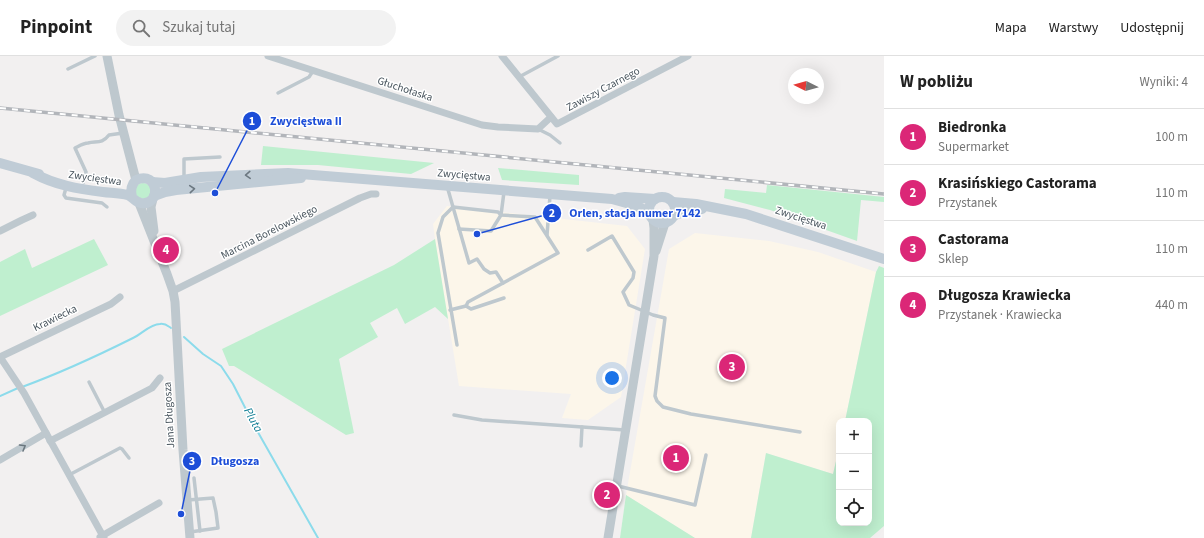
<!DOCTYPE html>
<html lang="pl">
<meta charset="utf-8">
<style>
body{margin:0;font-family:"Source Sans 3",sans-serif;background:#f2f2f2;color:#222}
.controls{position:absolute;right:12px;bottom:12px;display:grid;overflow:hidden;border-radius:8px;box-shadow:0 4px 16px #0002}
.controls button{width:36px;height:36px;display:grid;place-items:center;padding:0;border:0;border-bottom:1px solid #e0e0e0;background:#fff;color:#222;font:20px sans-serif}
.compass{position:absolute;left:788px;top:12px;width:36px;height:36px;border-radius:50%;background:#fff;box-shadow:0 4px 16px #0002;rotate:275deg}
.you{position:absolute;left:612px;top:322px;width:14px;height:14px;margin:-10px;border:3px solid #fff;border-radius:50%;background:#1a73e8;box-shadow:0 0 0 6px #1a73e833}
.badge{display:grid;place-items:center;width:26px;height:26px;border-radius:50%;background:#db2777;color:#fff;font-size:13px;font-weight:700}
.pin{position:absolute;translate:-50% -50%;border:2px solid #fff;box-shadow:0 1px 4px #0006}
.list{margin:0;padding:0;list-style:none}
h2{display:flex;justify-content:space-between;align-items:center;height:52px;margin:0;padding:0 16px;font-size:17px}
h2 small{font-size:13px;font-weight:400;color:#767676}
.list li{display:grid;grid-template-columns:26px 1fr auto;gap:12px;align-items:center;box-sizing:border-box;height:56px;padding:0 16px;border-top:1px solid #e0e0e0}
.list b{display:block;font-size:15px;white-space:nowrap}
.list p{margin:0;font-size:13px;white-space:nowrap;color:#767676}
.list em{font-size:13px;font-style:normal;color:#767676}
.icon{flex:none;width:22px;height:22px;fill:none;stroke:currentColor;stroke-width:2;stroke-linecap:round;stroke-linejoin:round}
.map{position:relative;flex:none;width:884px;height:482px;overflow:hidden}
header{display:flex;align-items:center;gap:24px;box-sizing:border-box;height:56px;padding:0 20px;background:#fff;border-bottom:1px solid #e0e0e0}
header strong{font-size:19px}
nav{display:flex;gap:22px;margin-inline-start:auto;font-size:14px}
.search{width:280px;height:36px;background:#f2f2f2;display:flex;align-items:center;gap:10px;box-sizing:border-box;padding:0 14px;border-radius:22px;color:#767676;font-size:15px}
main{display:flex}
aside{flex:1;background:#fff}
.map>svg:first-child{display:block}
.commercial{fill:#fcf6ea}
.green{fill:#bfefcf}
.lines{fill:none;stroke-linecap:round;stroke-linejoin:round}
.stream{stroke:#8cdbeb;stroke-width:2}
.service{stroke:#bec8ce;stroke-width:3.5}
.minor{stroke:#bec8ce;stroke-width:7}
.tertiary{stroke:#bec8ce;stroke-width:9}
.secondary{stroke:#c0ccd6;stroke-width:10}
.rail-casing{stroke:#b2b5ba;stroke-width:3.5}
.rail{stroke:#fff;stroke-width:2;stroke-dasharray:6;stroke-linecap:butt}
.oneway{stroke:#6c7881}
.oneway2{stroke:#6b777f}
.labels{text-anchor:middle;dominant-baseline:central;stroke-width:3;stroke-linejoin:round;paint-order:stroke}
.street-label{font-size:11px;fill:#48545d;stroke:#fff}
.water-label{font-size:12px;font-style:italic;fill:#0e7c93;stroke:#fff}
.leader{fill:none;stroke:#1d4ed8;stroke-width:1.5}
.callout-dot{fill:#1d4ed8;stroke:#fff;stroke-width:1.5}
.mark-label{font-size:12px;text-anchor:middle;font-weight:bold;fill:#fff}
.callout-label{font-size:12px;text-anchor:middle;font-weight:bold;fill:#1d4ed8;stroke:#fff;stroke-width:3;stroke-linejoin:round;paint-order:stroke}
</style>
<header>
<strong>Pinpoint</strong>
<div class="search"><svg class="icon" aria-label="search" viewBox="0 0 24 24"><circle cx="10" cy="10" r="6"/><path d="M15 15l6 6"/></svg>Szukaj tutaj</div>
<nav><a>Mapa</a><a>Warstwy</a><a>Udostępnij</a></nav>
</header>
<main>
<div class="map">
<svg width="884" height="482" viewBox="0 0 884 482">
<rect width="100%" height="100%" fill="#f2f0f0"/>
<g class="commercial">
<path d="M447 150 627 170 645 193 621 341 588 364 562 362 571 338 459 330 435 183 433 168Z"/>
<path d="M695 177 769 185 818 196 876 216 845 365H839V392L833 418 766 397 751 482H695L626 439 669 193Z"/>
</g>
<g class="green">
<path d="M263 90 434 107 411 118 318 109H261Z"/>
<path d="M498 112 579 119V129L502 124Z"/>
<circle cx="143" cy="135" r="8"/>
<path d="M767 129 884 141V146L861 144 857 185 770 154 724 142 725 133 766 137Z"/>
<path d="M94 183 108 209 0 260V206L25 193 32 212Z"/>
<path d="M435 183 448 263 435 251 405 268 397 252 370 267 378 281 339 303 354 377 346 379 234 310H229L222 293 394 209Z"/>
<path d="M879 210 884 212V470L870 482H751L766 397 833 418 839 392V467H869V365H845L876 216Z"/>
<path d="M626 439 695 482H620Z"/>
</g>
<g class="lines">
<g class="stream">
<path d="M184 281 203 298 221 310 233 328 255 371 318 482"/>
<path d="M22 331C60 317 97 300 133 282 142 278 150 268 160 268 165 267 168 270 171 272"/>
<path d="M0 340 18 332"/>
</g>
<g class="service">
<path d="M68 13 95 0"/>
<path d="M519 21 558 0"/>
<path d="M278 37 309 21 313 15"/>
<path d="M538 73 550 79 560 87"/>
<path d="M184 123V103L220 101"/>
<path d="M83 127 86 116 75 92C79 90 84 87 88 87 97 85 102 88 109 79L123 77"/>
<path d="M447 130 469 207 477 203 484 213 490 217 496 216 503 227"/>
<path d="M66 132 64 139 66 142 102 147 107 151"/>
<path d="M459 173 491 175 501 159 504 136"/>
<path d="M547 179 550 140"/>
<path d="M588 194 612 180 634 216 633 222 623 236 629 249 653 259 665 262 655 340 657 345 663 351 691 358 800 376"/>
<path d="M450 254 466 250 471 253 504 242"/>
<path d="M457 289 438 177 443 161 453 151 498 156 501 159 535 161 558 197 468 246 466 250"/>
<path d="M89 326 105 357"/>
<path d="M454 359 482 364 625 374"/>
<path d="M581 390 582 371"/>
<path d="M69 419 120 392 122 393 129 402"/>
<path d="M194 422 200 475"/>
<path d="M618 430 695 449 706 399"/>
<path d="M188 444 213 442 216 456 218 472 190 476"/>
</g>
<g class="minor">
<path d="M268 0 482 69 498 71 538 73 551 61"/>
<path d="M502 0 557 68 688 0"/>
<path d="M0 175 22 164 33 159"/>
<path d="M173 235 360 142 371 138H376"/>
<path d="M0 301 24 337 104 482"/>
<path d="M0 301 111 248 120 241"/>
<path d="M50 385 152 332 160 322"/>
<path d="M0 404 46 377"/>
<path d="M100 481 159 447"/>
</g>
<g class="tertiary">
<path d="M107 0 119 59 136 124"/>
<path d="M153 143 151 151 154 175"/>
<path d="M139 147 167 218 173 235 175 246 183 394 190 482"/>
<path d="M656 195 665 167"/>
<path d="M608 482 654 200V172L653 164"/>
</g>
<g class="secondary">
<path d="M0 107 39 118"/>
<path d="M33 117C55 129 78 133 103 136 111 137 119 137 128 139 133 141 135 146 141 147 162 150 159 114 136 124 131 129 130 134 132 141"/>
<path d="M152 126 165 127 201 121 288 117 612 143 637 150 649 156"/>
<path d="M154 140 165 136 176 134 301 122"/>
<circle cx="662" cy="154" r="13"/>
<path d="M619 142 625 141 655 143"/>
<path d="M673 146 696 148 746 158 884 203"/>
<path d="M675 159 687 155 702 153"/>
</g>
<g class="rail-casing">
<path id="rail" d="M0 52 884 138"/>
</g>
<use href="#rail" class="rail"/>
</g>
<defs><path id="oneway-chevron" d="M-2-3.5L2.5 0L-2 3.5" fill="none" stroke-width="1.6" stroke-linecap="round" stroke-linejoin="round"/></defs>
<g class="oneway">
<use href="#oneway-chevron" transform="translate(248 119) rotate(177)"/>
<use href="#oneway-chevron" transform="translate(192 133) rotate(-5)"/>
</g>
<use class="oneway2" href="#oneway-chevron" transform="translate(23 391) rotate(-30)"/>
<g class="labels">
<g class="street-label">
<text transform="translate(405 33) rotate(18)">Głuchołaska</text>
<text transform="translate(603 33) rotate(-28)">Zawiszy Czarnego</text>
<text transform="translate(464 119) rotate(5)">Zwycięstwa</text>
<text transform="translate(95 122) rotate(8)">Zwycięstwa</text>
<text transform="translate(801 162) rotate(18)">Zwycięstwa</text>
<text transform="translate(269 176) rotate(-27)">Marcina Borelowskiego</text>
<text transform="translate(55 262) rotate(-26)">Krawiecka</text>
<text transform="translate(169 359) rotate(-93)">Jana Długosza</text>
</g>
<g class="water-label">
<text transform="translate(253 364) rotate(61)">Pluta</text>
</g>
</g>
<path class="leader" d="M215 137L252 65M477 178L552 157M181 458L192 405"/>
<g class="callout-dot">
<circle cx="215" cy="137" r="4"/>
<circle cx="477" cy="178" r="4"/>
<circle cx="181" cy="458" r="4"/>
<circle cx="252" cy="65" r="10"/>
<circle cx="552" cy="157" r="10"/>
<circle cx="192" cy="405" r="10"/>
</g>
<g class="mark-label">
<text x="252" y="69">1</text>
<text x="552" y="161">2</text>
<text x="192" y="409">3</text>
</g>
<g class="callout-label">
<text x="306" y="69">Zwycięstwa II</text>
<text x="635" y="161">Orlen, stacja numer 7142</text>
<text x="235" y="409">Długosza</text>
</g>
</svg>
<div class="controls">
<button>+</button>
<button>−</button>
<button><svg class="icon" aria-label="locate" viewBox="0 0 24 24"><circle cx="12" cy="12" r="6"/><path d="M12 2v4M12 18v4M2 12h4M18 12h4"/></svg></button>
</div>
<svg class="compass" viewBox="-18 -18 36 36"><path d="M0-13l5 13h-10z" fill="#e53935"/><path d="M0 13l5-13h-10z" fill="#767676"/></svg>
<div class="you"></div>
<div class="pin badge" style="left:676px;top:402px">1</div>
<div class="pin badge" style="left:607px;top:439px">2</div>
<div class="pin badge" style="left:732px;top:311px">3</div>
<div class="pin badge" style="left:166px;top:194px">4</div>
</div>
<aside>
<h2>W pobliżu<small>Wyniki: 4</small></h2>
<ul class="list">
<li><span class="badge">1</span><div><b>Biedronka</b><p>Supermarket</p></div><em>100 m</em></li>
<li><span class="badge">2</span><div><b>Krasińskiego Castorama</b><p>Przystanek</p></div><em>110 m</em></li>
<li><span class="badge">3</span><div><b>Castorama</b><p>Sklep</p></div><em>110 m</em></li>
<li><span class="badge">4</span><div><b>Długosza Krawiecka</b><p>Przystanek · Krawiecka</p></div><em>440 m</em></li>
</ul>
</aside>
</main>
